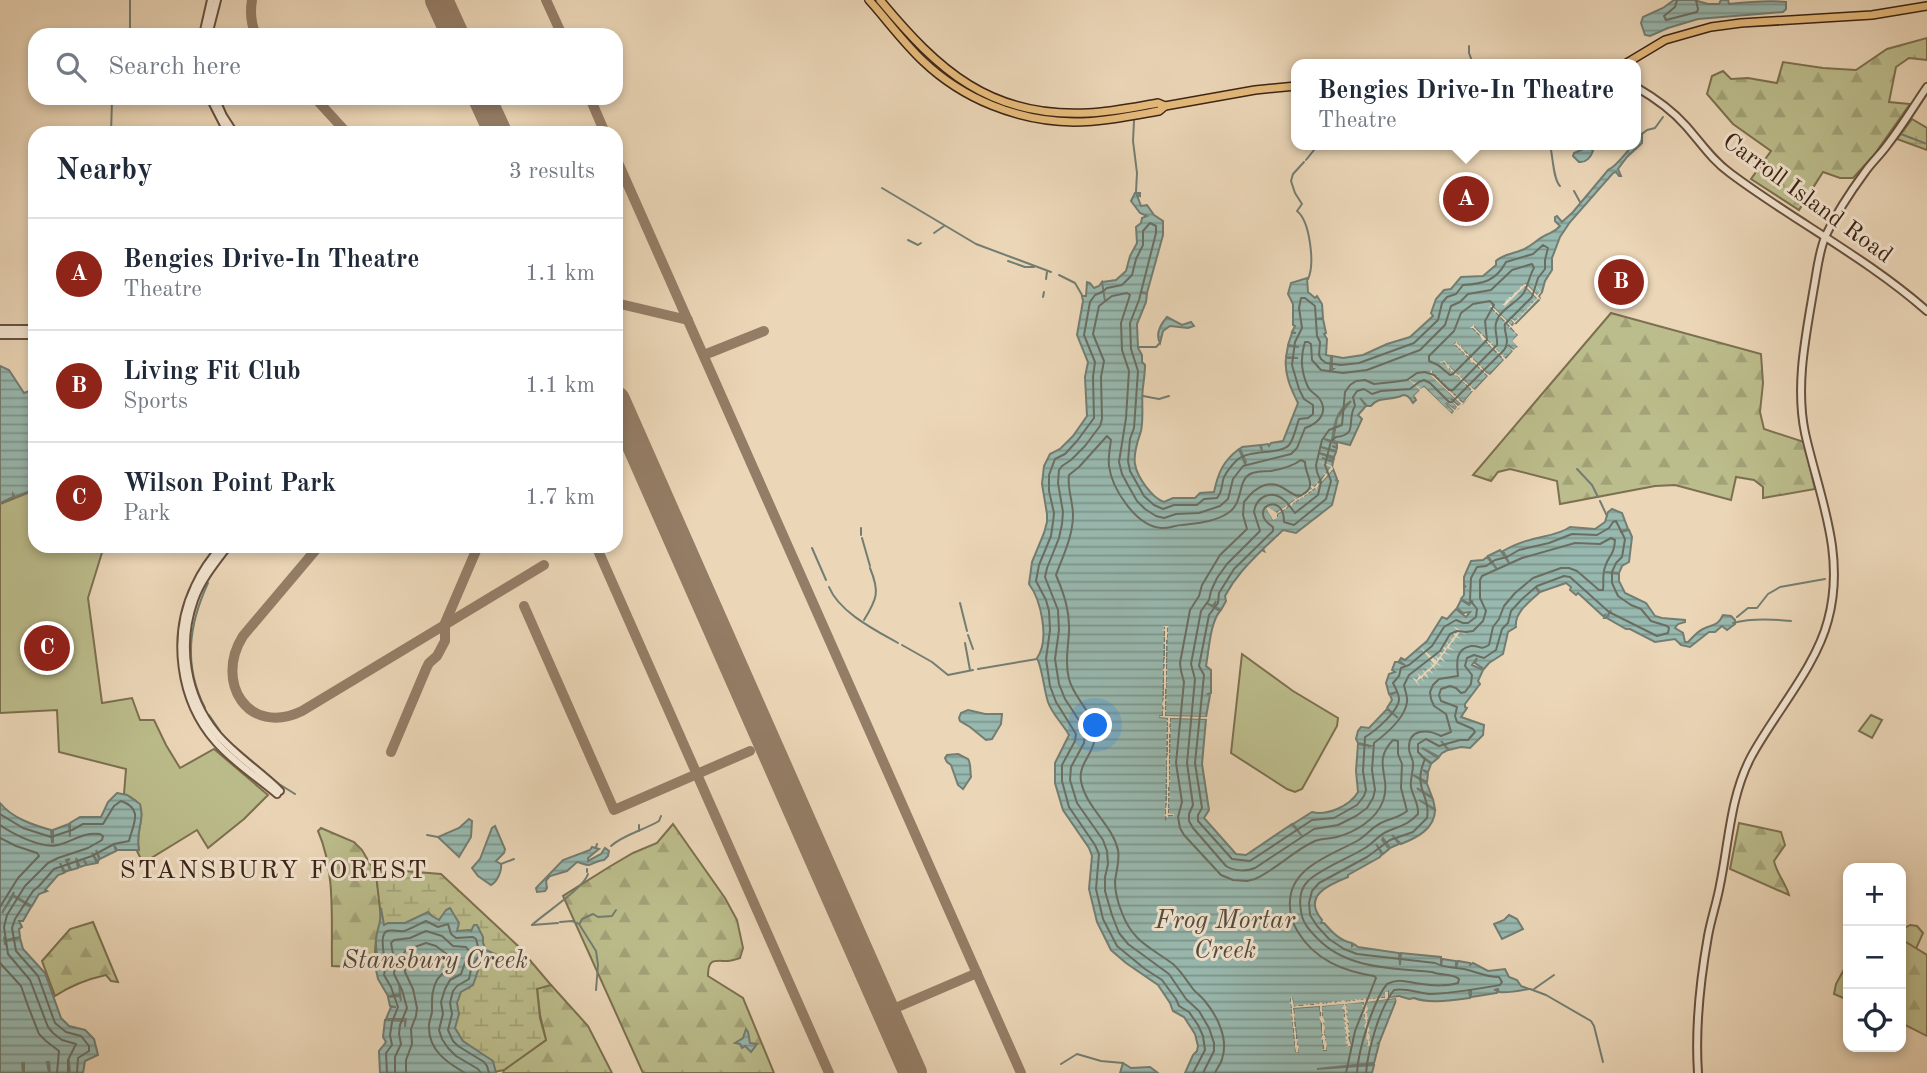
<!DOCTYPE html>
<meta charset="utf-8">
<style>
body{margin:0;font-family:"Old Standard TT",serif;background:#f6f6f7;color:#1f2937}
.controls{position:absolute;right:21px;bottom:21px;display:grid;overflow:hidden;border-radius:14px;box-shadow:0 4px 10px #0003}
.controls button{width:63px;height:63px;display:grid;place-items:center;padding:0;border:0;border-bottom:2px solid #e0e1e3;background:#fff;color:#1f2937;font:35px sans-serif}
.you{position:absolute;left:1096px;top:726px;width:24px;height:24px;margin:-18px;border:5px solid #fff;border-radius:50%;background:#1a73e8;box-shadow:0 0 0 10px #1a73e833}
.badge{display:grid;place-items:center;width:46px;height:46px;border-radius:50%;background:#8f2418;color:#fff;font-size:23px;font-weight:700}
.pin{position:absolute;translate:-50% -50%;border:4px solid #fff;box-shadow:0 2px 7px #0006}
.popup{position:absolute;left:1291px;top:59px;width:350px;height:91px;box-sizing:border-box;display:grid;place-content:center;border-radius:14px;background:#fff;filter:drop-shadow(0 2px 5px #0005);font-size:23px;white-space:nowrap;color:#747a83}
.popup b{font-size:26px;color:#1f2937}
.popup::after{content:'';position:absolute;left:50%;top:100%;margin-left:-14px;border:14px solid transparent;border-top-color:#fff}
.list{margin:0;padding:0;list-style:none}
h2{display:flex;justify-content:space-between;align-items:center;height:91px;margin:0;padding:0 28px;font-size:30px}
h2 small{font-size:23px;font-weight:400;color:#747a83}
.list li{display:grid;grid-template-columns:46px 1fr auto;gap:21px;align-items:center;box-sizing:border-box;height:112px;padding:0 28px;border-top:2px solid #e0e1e3}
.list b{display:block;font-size:26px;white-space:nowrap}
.list p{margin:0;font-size:23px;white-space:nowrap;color:#747a83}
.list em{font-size:23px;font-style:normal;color:#747a83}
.icon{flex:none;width:38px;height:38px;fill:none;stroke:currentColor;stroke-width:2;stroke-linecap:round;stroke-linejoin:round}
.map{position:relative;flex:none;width:1927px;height:1073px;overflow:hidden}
.search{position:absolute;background:#fff;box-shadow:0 4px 10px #0003;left:28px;top:28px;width:595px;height:77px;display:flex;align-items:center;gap:18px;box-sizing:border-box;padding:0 24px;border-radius:21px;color:#747a83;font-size:26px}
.panel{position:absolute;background:#fff;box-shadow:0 4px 10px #0003;left:28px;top:126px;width:595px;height:427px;border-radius:21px}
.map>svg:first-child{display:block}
.green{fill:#bcbd8c;stroke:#7c7050;stroke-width:2}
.forest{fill:url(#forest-firs);stroke:#7c7050;stroke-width:2}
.wetland{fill:url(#wetland-marsh);stroke:#7c7050;stroke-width:2}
.water{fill:url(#water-rules);stroke:#737d72;stroke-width:2}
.pier{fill:#ebd6b7}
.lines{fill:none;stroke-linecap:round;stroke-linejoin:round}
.shore{stroke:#6a6e62;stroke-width:2}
.stream{stroke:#737d72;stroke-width:2}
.taxiway{stroke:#947d66;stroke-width:10}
.runway{stroke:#947d66;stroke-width:28}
.minor-casing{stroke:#68503e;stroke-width:10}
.major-casing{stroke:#3c2415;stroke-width:10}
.minor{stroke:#f2e4d0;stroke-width:6}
.major{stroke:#e6bb7c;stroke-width:7}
.labels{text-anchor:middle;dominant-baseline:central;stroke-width:6;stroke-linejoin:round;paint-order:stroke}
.street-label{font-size:24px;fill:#3c2415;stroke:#f2e4d0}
.neighbourhood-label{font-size:26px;letter-spacing:2px;fill:#3c2415;stroke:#f2e4d0}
.water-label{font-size:26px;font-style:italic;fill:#53493c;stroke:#f2e4d0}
</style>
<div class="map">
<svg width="1927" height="1073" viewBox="0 0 1927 1073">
<defs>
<pattern id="forest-firs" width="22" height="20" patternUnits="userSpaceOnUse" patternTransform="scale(1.75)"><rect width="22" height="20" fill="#bcbd8c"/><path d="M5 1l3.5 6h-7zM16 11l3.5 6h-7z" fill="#a2a278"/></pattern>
<pattern id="wetland-marsh" width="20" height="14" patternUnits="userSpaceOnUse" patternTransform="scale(1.75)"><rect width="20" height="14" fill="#bcbd8c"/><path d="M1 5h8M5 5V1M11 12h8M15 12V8" fill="none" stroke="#a2a278"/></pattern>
<pattern id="water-rules" width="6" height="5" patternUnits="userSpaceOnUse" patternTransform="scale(1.75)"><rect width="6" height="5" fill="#98b9b0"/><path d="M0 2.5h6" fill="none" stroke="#7d968e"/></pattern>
</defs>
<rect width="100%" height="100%" fill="#ebd6b7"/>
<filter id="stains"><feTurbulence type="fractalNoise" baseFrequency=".00286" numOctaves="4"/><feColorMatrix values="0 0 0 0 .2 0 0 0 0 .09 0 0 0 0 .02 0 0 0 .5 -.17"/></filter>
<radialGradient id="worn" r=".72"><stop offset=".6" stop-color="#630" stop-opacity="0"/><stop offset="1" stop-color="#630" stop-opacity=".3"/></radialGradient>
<g class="green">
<path d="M35 490V546H104L88 598 102 703 132 698 140 720H154L166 745 180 768 214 749 268 795 244 819 208 848 197 830 143 863 137 851 139 850C133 825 156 807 124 794L126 769 59 752 57 710 0 713V504Z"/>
<path d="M1242 654 1293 691 1338 718 1337 726 1302 789 1295 792 1287 789 1231 753Z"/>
<path d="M1871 715 1882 720 1872 738 1859 731Z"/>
<path d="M1910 925 1917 926 1923 933 1915 951 1901 944V930Z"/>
</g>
<g class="forest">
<path d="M1927 38V60L1909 58 1896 67 1889 102 1910 104 1874 155 1853 178H1840L1823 172 1799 210 1751 179 1771 151 1733 124 1707 94 1712 76 1723 71 1731 79 1748 78 1777 83 1783 62 1823 68 1856 70 1887 49Z"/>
<path d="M1611 313 1761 354 1763 383 1760 412 1764 429 1804 442 1815 489 1763 498V487L1754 480 1736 477 1731 500 1675 485 1655 486 1560 504 1557 481 1510 469 1498 472 1491 481 1473 475Z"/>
<path d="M1739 823 1781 832 1785 845 1774 861C1777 874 1785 882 1789 895L1730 869Z"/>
<path d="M673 824 725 898 737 920 743 948 740 958C736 959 732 961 728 961 714 961 708 958 708 976L743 998 774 1073H643L563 896 609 867 633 853 657 843Z"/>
<path d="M321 828 354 842 362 850 376 874 382 919 376 939 375 952 378 966 372 968 332 966C331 922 336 872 318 831Z"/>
<path d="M93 922 118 982 111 981 106 975C88 979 70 986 55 996L42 961 70 929Z"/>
<path d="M1901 939 1927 955V1036L1901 1023Z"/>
<path d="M1848 962V1000L1834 994 1836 984Z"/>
<path d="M551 985 588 1026 612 1073H503L504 1070 546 1040 540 1015 537 988Z"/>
</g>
<g class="wetland">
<path d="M1912 119 1927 128V150L1897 139Z"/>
<path d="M379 869 441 874 517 945 551 985 537 989 540 1018 546 1040 504 1070 494 1072 462 1043 454 1031 407 924 382 927 376 874Z"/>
</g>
<g class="water">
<path d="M1674 0H1694L1708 4H1719L1721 0H1728L1729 4C1748 2 1768 0 1786 2V9L1783 12 1698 19 1668 28 1650 36 1645 35 1641 23 1643 17 1663 8Z"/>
<path d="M1642 134V143L1627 157 1618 169 1621 176H1619L1616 172 1613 173 1570 222 1560 237 1552 258V270L1545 281 1542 292 1539 296 1540 299 1526 284 1525 286 1539 300 1516 323 1510 317 1514 323 1511 326 1492 306 1491 307 1518 335 1513 341 1518 346 1514 350 1508 345 1513 351 1505 359 1473 326 1472 327 1504 360 1489 375 1456 343 1455 344 1488 376 1474 390 1443 361 1473 391 1463 403 1431 372 1432 375 1461 404 1459 406 1451 399 1458 408 1455 410 1446 403 1454 411 1451 414 1424 387 1414 396 1416 400 1413 403C1410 399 1410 396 1404 395 1402 395 1400 397 1398 397 1387 400 1378 397 1371 406H1367L1360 398 1366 406 1358 415 1362 419 1350 445 1333 441 1337 418 1351 401C1336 410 1334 425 1332 441L1324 439 1337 444V447L1332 446 1337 448 1336 451 1321 447 1336 452 1334 457 1319 453 1334 459 1333 461 1322 458 1333 462 1332 467 1315 487 1276 513 1267 508 1273 519 1277 516V514L1318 486 1333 469 1337 479 1336 480 1338 481 1332 505 1296 533 1283 530 1263 549 1264 551 1262 550C1247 565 1235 577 1225 596L1226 601 1221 610 1214 607 1216 601 1213 606 1206 603 1220 611C1210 623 1209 650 1206 666L1211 670V693L1208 694 1210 695 1206 717 1165 716 1167 627H1165L1163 716H1160V717L1168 718 1166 818 1168 815H1173L1168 814 1170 718 1206 719 1202 764 1209 810 1204 818 1236 854 1246 855 1292 824 1302 836 1293 824 1312 812C1327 816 1350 806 1358 792L1356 771 1358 744 1369 746 1368 747 1371 746 1358 743 1356 739 1358 731 1361 727 1369 728 1387 709 1398 718 1387 708 1392 700 1390 695 1397 692 1389 694 1386 683 1389 674 1395 672 1392 670 1395 662H1398L1405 665 1399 661 1401 658 1405 660 1427 641 1442 617 1447 619 1456 609 1466 617 1470 612 1463 613 1457 608 1461 600 1469 605 1473 601 1468 603 1461 599 1464 595V586L1466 587 1464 585V577L1471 561 1483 560 1487 557 1497 569 1488 556 1500 550 1509 563 1503 551C1512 546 1520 542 1530 540 1543 536 1559 535 1570 527L1595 529 1605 522 1608 512 1612 509 1622 513 1628 529 1620 532 1629 530 1632 537 1629 562 1622 566 1619 573 1605 572 1619 574V581L1625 593 1646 603 1655 616 1662 618 1685 620V622L1678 624 1675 628 1683 633 1685 642H1688C1693 637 1697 632 1703 629 1713 624 1718 626 1723 615L1731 616 1735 620V624L1727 630 1722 626 1715 632H1709L1690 647 1681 645 1675 639 1655 642 1630 629H1626L1607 618 1611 610 1606 618H1604L1605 615 1603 616 1578 593 1576 595 1570 590 1571 587 1566 583 1540 592 1536 587 1539 593C1529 602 1514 613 1516 627L1508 632 1503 654 1489 663 1484 669 1475 663 1477 658 1472 665 1483 670 1478 681 1480 684 1465 704V707L1467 708 1461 717 1484 725 1483 735 1470 748 1461 747 1449 750 1441 741 1448 750 1442 753 1439 757 1422 748 1438 758 1432 763 1421 756 1431 764 1428 772 1423 770 1428 774 1427 782 1413 775 1427 784 1432 797 1417 788 1418 789 1433 799 1435 809 1419 800 1435 810C1435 829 1416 838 1401 844L1392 835 1399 844 1390 848 1383 838 1382 840 1389 849 1383 854 1376 844 1382 854 1380 857 1348 875V877C1328 885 1302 896 1322 920L1321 923H1324C1332 932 1340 941 1352 943V946L1354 944 1358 947 1399 953 1400 965 1401 953 1441 957V966L1442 959 1456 961V968L1458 961 1470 963V965L1473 963 1488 971 1505 969 1509 977 1517 980 1521 986 1529 989C1518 991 1509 993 1499 992L1498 989 1494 990H1497V993L1471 997V990H1469L1470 998C1453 1000 1429 1004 1414 998L1409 999 1399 996 1388 998V993L1385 998 1293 1007 1292 998H1291L1296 1052H1298L1293 1008 1320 1006 1324 1050H1326L1321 1006 1344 1003 1348 1046H1350L1345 1003 1364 1002 1369 1046 1365 1001 1397 998 1379 1043H1377L1379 1044 1374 1063 1317 1069 1374 1065 1372 1073H1185L1193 1055 1197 1051 1198 1046 1195 1034 1184 1017 1173 1011 1170 1003 1158 985 1126 963 1111 950 1097 922 1089 889 1092 856 1089 848 1063 810 1055 783V763L1069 735C1063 724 1052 714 1048 702 1044 690 1042 667 1037 658 1050 640 1041 600 1029 584L1032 562 1044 533 1047 522V514L1042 484 1044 466 1050 454 1060 449 1073 436 1087 416 1085 377 1088 362 1077 335 1083 301 1082 296H1086L1087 282 1090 283 1094 288 1099 286 1102 282 1105 301 1102 282 1116 280 1126 271 1130 256 1137 243 1136 227 1141 223 1142 218 1147 216 1140 213 1131 201 1135 193H1140V196L1137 195 1141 206 1147 205 1154 215 1163 221V235L1147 293 1140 292 1147 294 1146 302 1137 324 1138 348 1142 355V362L1145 365C1145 372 1144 379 1143 387 1141 401 1144 417 1141 431 1138 440 1133 453 1135 464 1137 477 1152 498 1164 502L1173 498H1195L1200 493 1214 492C1218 473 1223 461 1239 449L1245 464 1246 462 1240 449 1242 447 1260 445 1262 451 1261 445 1268 444 1269 446 1271 443 1283 441 1298 403C1291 389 1284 374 1286 358H1298L1286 357 1288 346 1299 347 1288 345 1292 333H1296L1292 332 1295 326 1293 325V304L1288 294 1291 283 1307 278 1308 292 1315 298 1317 296 1322 304 1323 318 1316 319H1323L1326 333 1324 334 1327 339 1326 355 1331 356 1330 371 1333 369H1332V356L1343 358 1363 355 1387 344 1410 337 1433 316 1431 313 1436 299 1444 290 1451 289 1461 277 1483 276 1496 265V261C1503 254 1513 254 1522 250 1531 247 1537 239 1546 235 1552 232 1555 232 1560 226L1555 221V217L1557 216 1562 222 1573 212 1608 170C1618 165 1625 153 1633 145H1636V141Z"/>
<path d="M1588 147 1593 151C1591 157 1586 163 1579 162L1573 156 1574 153Z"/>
<path d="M1167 317 1182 325 1191 322 1194 326 1188 328 1170 326 1163 331 1160 343C1155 334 1161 324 1167 317Z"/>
<path d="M0 366 9 370 24 393 35 389V489L15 497 13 494V497L0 503Z"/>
<path d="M968 710 985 714H1002L1001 724 992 739 986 740 970 727 960 721 959 718 961 713Z"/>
<path d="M958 754 968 759C971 762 970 772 971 777L963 789 958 785 951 765 947 762 945 758 947 755Z"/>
<path d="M117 793 127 795 140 804C145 822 135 831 139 850H117L114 845 116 851 100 859 96 850 99 859 98 862 92 853 97 863 87 865 84 860 86 865 80 867 76 858 78 868 71 870 67 861 70 859 66 860 70 870 65 872 60 863 64 873 58 875 45 890 47 891 39 894 32 906 13 895 14 892 2 913 13 896 31 907 23 921H19L22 927 19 929 20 937 6 940 4 937 5 945 6 941 20 938 23 949 45 973 61 1018 69 1026 85 1030 94 1039 98 1055 85 1061 83 1073H70L69 1060V1073H50L49 1062H47L49 1073H24V1063H22L23 1073H0V803C12 818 33 825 51 830L52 842H53V830L69 824 70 837V823L80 817H101L108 802Z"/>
<path d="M469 819 472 821 471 837 459 857 438 837 459 828Z"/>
<path d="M495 826 505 849 504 853 496 861 501 864C502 871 497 882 491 885L478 876 472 868 480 859 492 828Z"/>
<path d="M592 847 599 849 588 858V861L601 854 605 848 609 851 608 856 604 860C598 860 594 864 589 865 584 865 582 863 577 862L567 871 550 876 546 881 547 888 545 891 537 892 536 888 563 860 590 850Z"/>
<path d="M381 908 384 925 388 923H405L428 912 432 916 439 920 446 910 450 908 459 923 457 931 470 930 471 931 474 925H477L483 937V943L486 950 495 954 480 965 473 985 461 992 457 1003 459 1014 455 1028 463 1041 493 1061 496 1073H380L379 1051 386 1042 383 1037 385 1020 405 1021V1027L406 1019H386L391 1007H396L390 1006 388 997 400 996 401 1001 399 983 400 994 388 996 378 979 376 970 379 966C376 949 374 942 379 925 381 920 380 913 381 908Z"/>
<path d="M1509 915 1517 919 1523 929 1502 939 1494 924 1504 920Z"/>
<path d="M746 1029 748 1032 750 1043 757 1044 751 1052 745 1046 742 1048 740 1044 735 1043 743 1038Z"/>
<path d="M1123 1063 1131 1068 1150 1067 1158 1073H1120Z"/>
</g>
<g class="pier">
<path d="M1531 280 1541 292 1538 296 1541 300 1538 299 1512 326 1520 335 1515 341 1520 346 1451 416 1424 389 1415 397 1414 396 1420 390 1409 380 1411 377 1410 380 1414 383 1416 382 1415 384 1418 387 1420 386 1419 388 1420 389 1424 387 1452 414 1454 411 1446 403 1455 410 1457 407 1450 399 1458 406 1461 404 1427 372H1431L1430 369 1432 371V373L1435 374V376H1438L1437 378 1441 380V381L1443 383 1444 382V384L1446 387 1448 386 1447 387 1449 390 1450 389V391L1452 393 1454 392 1453 394 1455 396 1457 395 1456 397 1459 399 1460 398 1459 400 1463 403 1473 391H1471V389L1469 387 1467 388 1468 386 1466 384 1464 385 1465 383 1461 381 1459 377 1457 378 1458 376 1454 375 1453 371 1451 372 1450 368 1448 369 1446 365 1445 366 1446 364 1444 362 1441 363 1439 361 1442 362 1444 360 1448 365 1450 364 1449 366 1455 372 1457 371 1456 373 1459 375 1461 374 1460 376 1463 379 1464 377 1463 380 1467 383 1469 382 1467 383 1470 386 1473 385 1471 387 1475 390 1488 376 1485 373 1483 374 1484 372 1481 369 1479 371 1480 368 1473 362 1472 363 1469 358 1467 359 1469 357 1466 355 1464 356 1465 354 1462 351 1460 352 1461 350 1459 348 1457 349 1458 347 1456 345H1454L1457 341V343L1460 346 1461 345V347L1464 350 1465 349 1464 351 1467 354 1469 353 1468 355 1472 358 1473 357V359L1480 366 1482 365 1481 367 1485 371 1486 369 1485 372 1490 375 1504 360 1502 358 1501 359 1502 357 1498 353 1496 354 1497 352 1493 348 1491 349 1492 348 1489 344 1487 345 1488 343 1485 340 1483 341 1480 336 1479 337 1480 335 1477 332 1475 333 1476 331 1473 328H1470L1474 324V327L1481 334 1483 333 1482 335 1486 339 1488 338 1487 340 1490 343 1493 342 1491 344 1495 348 1497 347 1496 349 1499 352 1501 351 1500 353 1502 355 1504 354 1503 356 1506 359 1513 351 1507 346 1514 350 1515 348 1510 343 1515 348 1518 347 1512 341 1518 335 1516 333 1513 334 1515 332 1511 327 1508 329 1510 326 1506 322 1503 323 1505 321 1501 317 1498 319 1500 316 1496 312 1494 314 1495 311 1491 307 1488 308 1491 305 1512 326 1514 323 1509 317 1515 321 1518 319 1517 317 1519 318 1522 315 1520 313 1522 314 1525 312 1524 310 1526 311 1528 308 1527 307H1529L1531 305 1530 303 1532 304 1534 302 1533 300 1535 301 1537 298 1525 286 1505 306 1502 304H1504L1507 299 1508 300 1509 297H1512V295L1513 296 1514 293 1518 291 1517 290H1519L1521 286H1523V285L1526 284 1537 295 1540 292Z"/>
<path d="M1316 460 1332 466 1333 469 1318 486 1319 488 1317 487V490L1315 488 1312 490 1313 492 1311 491 1308 493 1309 495 1307 494 1304 496V498L1303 497 1300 499V501L1299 499 1295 502 1296 504 1294 502 1291 507 1289 505 1286 508V510L1285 509 1277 514V518L1273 520 1266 508 1268 507 1277 513 1280 510 1279 507 1281 509 1286 506 1285 503 1287 506 1295 500 1293 497 1296 499 1302 496 1300 492 1303 495 1306 493 1304 490 1306 493 1309 491 1307 488 1309 490 1312 489 1310 485 1315 487 1317 484 1315 481 1319 484 1321 481 1318 479 1321 481 1325 475 1323 472 1326 474 1331 467Z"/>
<path d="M1162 626H1169L1167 628V632L1169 633 1167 634V638L1168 639 1166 640V644L1169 645 1166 646V651H1169L1166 652V657H1168L1166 658V663L1168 664H1166V669L1168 670 1166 671V675L1168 676 1166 677V682L1168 683H1166V688H1168L1165 689V694L1168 695H1165V699L1168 700 1165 701V705H1167L1165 706V710L1167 711 1165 712V716L1210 717V719L1170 718V722L1172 723H1170L1169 727 1172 728H1170V732L1172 733 1169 734V738L1172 739H1169V743H1172L1169 744V748H1171L1169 749V753L1171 754 1169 755V759L1171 760H1169V764L1171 765 1169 766V770L1171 771H1169V775H1171L1169 776V780L1171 781 1169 782V786H1171L1168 787V791L1171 792 1168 793V796L1171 797 1168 798V802L1170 803 1168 804V808L1170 809H1168V813L1174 814 1173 818V815H1168V818L1164 815 1166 814V809L1164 808H1166L1167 803 1164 802 1167 801V796L1164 795H1167V790H1164L1167 789V784H1164L1167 783V779L1165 778 1167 777V772L1165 771H1167V766L1165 765H1167V760L1165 759 1167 758 1168 753 1165 752H1168V747H1165L1168 745V741L1165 740 1168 739V734L1165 733 1168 732V727H1165L1168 726V722L1166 721 1168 720V718L1159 717 1160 716H1163V711L1161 710 1164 709 1162 704 1164 698 1162 697 1164 696V691H1162L1164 690V684H1161L1164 683V677L1162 676H1164V671L1162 670 1164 669 1165 664H1162L1164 663 1165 657 1162 656H1165V650H1162L1165 649V644L1162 643 1165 642V637H1162L1165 636V631L1162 630 1165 629V627Z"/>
<path d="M1454 627H1455L1467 635 1460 632 1457 636 1463 640 1456 637 1453 642 1459 646 1452 642 1449 647 1455 651 1447 648 1445 652 1451 656 1444 653 1441 657 1446 663 1440 659 1437 663 1443 667 1436 664 1434 667 1438 672 1433 667 1430 670 1434 675 1429 671 1426 673 1429 679 1424 675 1422 678 1425 683 1421 678 1417 681 1420 687 1412 677 1417 680 1419 676 1417 673 1421 676 1424 673 1422 669 1425 672 1428 669 1425 666 1429 669 1432 666 1430 662 1433 665 1434 664 1420 647 1437 661V659L1434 655 1438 658 1441 655 1437 651 1442 653 1445 650 1441 646 1446 648 1448 645 1445 641 1449 644 1452 640 1448 636 1452 639 1455 636 1451 631 1456 634 1458 631Z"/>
<path d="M1385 992H1388V998L1400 997V998L1398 999 1397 1005 1396 998 1366 1002 1368 1009 1366 1013H1368L1367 1014 1368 1018 1367 1021 1369 1022H1367L1369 1026H1368L1370 1030 1368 1033 1370 1034H1369L1370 1037 1369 1041H1371L1370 1045 1371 1046H1366L1368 1045V1042H1366L1368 1041 1366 1038 1367 1034H1365L1367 1033V1030H1365L1366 1029 1364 1026 1366 1022H1364L1366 1021 1364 1018 1365 1017V1014H1363L1365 1010H1363L1364 1009 1362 1005H1364V1002L1345 1004 1347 1008 1346 1009 1348 1012 1346 1014 1348 1017 1347 1018 1349 1022 1347 1023 1349 1027 1348 1028 1350 1032 1348 1033 1350 1036 1348 1037 1351 1046 1346 1047 1348 1045 1345 1042 1347 1041 1345 1037 1347 1036 1346 1033H1345L1346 1031 1344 1027H1346L1344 1022H1346L1343 1018 1345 1017V1014L1343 1013 1345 1012 1344 1009H1342L1344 1004 1322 1006V1011H1324L1322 1012V1016L1324 1017H1323L1325 1022 1323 1023 1325 1027 1324 1033H1326L1324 1034 1326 1039H1325L1327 1044 1326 1049 1327 1050H1322L1324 1049V1045L1322 1044H1323V1040L1321 1039 1323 1034H1321L1322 1033V1023L1320 1022H1321L1319 1017 1321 1016V1012L1319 1011H1320V1006L1293 1008 1294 1014H1295L1294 1020 1296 1021 1294 1022 1295 1027H1297L1295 1028 1296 1033 1297 1034H1296V1039H1298L1297 1045 1299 1046 1298 1051 1299 1052 1294 1053 1296 1052 1295 1047H1294L1295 1046V1041L1293 1040 1295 1039 1294 1034H1292L1294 1033V1028H1292L1293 1027V1022L1291 1021 1293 1020 1292 1016 1290 1015 1292 1014V1009H1290L1292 1008 1291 1004 1289 1003 1291 1002V998L1289 997H1292L1294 1007 1298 1005V1006H1303L1304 1004 1308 1005 1309 1003 1310 1005H1314V1003L1319 1004 1320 1002 1324 1004 1325 1002 1326 1004 1329 1002 1330 1003 1334 1001 1335 1003 1339 1001 1340 1002 1343 1000 1347 1002 1348 1000 1349 1002 1351 1000 1355 1001V999L1359 1000V999L1363 1000 1364 998 1367 1000 1368 998 1371 999 1372 997 1373 999 1380 997 1381 998H1385Z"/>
</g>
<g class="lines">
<g class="shore">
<path d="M1677 0 1675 7 1664 16 1666 20 1697 12 1698 9 1696 0"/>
<path d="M1490 301 1494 305 1485 321 1487 340 1453 374 1450 375 1438 365 1429 361V356L1454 331 1461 313 1473 304Z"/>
<path d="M0 814 23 828 51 837 72 830 83 824H103L114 806 121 801C144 809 133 824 129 841L114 844 92 856 54 869 39 886 33 891 15 919 12 928 16 951 38 976 55 1023 66 1032 81 1036 89 1046V1051L78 1058 77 1073"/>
<path d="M0 825C13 834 42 849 58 845 74 841 82 832 100 834L103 836 102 840 88 848 58 858 48 863 25 886 7 915 4 927 8 954 30 980 48 1027 53 1033 62 1040 76 1044 68 1060V1073"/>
<path d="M0 838 16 846 37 853 39 856 18 878 0 907"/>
<path d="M0 963 21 986 28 1006 39 1034 46 1041 59 1051 57 1073"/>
<path d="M387 1073 386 1053 392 1045 390 1035 392 1022 398 1007 391 987 384 975C388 964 377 935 387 931 392 929 399 932 404 931 411 929 419 924 426 921L438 927 448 924 451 934 456 938 473 937 476 939 480 955 472 965 469 979 457 986 453 991 450 1003 452 1014 448 1030 453 1041 458 1046 484 1062 487 1066 489 1073"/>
<path d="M395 1073V1057L401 1044 399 1034 400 1025 407 1008 402 990 394 974 395 964 391 943 394 940 410 938 426 931 442 936 453 946 466 947 469 951 461 974 450 980 445 989 441 1002 443 1014 439 1030 442 1039 448 1048 456 1056 478 1069 481 1073"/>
<path d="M406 1073V1060L412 1044 411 1029 416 1016 417 1008 413 989 405 972 404 953 406 950 426 943 436 946 453 959C451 969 442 972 437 980 431 991 432 1001 432 1012 431 1018 428 1023 429 1028 429 1051 448 1063 465 1073"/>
<path d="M1193 1073 1205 1050 1203 1036 1198 1025 1189 1012 1179 1006 1176 999 1162 980 1145 969 1117 946 1103 919 1096 889 1099 854 1095 845 1069 807 1062 781V765L1075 741 1076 734 1056 702 1050 686 1046 659 1050 630 1049 611 1046 600 1036 581 1039 565 1051 536 1053 522 1054 513 1049 491V475L1055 459 1065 454 1077 441 1094 418 1093 377 1095 362 1084 335 1090 302 1095 295 1102 292 1107 288 1122 285 1132 275 1136 259 1143 245V231L1150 223 1156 226V233L1139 300 1130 323 1131 349 1138 371 1134 428 1130 439 1128 461 1130 471 1144 496 1154 505 1163 509 1174 505H1197L1204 499 1217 498C1223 491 1221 485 1224 477 1227 471 1232 465 1237 460 1249 449 1280 455 1289 445 1294 439 1296 427 1299 419L1308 418 1313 414V405L1304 399 1299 389 1292 365 1295 342 1302 328 1299 308 1301 298H1305L1315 306 1317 336 1320 342 1319 355 1321 359 1326 363 1341 365 1359 363 1414 343 1438 320 1442 303 1447 297 1456 294 1463 285C1483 284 1496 281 1506 262L1533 254 1543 245 1548 248 1545 260V269L1538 278 1532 297 1505 324C1503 332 1511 341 1504 350L1452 402H1449L1430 383 1424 380 1419 382 1410 389 1381 391 1372 394 1364 389 1357 391 1353 397 1355 406C1346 420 1359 435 1336 437L1331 441 1325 465 1331 481 1326 499 1294 525 1284 522C1284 489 1245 509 1273 527V531L1234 569 1219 593 1218 603 1209 615 1199 666 1204 675 1195 763 1202 808 1198 815V821L1232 859 1250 861 1312 820 1334 818 1357 805 1364 796 1366 790 1363 771 1365 737C1374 732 1399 711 1399 699 1399 694 1395 687 1393 683L1399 676 1401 668 1409 665 1432 646 1444 627 1456 620 1463 623H1468L1476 617 1477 609 1470 600 1471 578 1477 567 1486 566 1495 560 1507 557 1519 550 1549 543 1572 534 1597 535 1609 528 1613 522 1616 521 1625 539 1622 557 1616 563 1612 572V583L1618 596 1631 605 1641 609 1651 621 1667 626 1669 628 1668 633 1657 636 1609 612 1570 577 1564 576 1537 586 1522 599 1511 611 1508 623 1502 629 1496 650 1484 658 1474 655 1467 658 1465 666 1472 675 1471 684 1465 692 1461 693 1456 688 1450 686 1441 689 1439 695 1441 701 1457 707 1455 716 1457 722 1473 729 1475 732 1468 740H1460L1439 746 1426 739 1418 744V752L1425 759C1412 789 1431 795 1427 818L1413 832 1390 840 1367 857 1319 883 1312 891 1309 903 1310 915 1317 926 1329 939 1344 949 1357 954 1435 963C1444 968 1454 967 1464 969 1478 972 1484 977 1499 977L1502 982 1500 985C1477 989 1455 993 1432 994 1420 994 1406 987 1394 990 1379 1009 1368 1050 1366 1073"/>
<path d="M1203 1073 1214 1051V1043L1209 1028 1199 1011 1186 999 1169 974 1128 944 1119 933 1112 915 1105 891V877L1108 864 1107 851 1103 840 1077 803 1070 780 1071 767 1084 743 1085 733 1082 725 1065 699 1059 684 1055 659 1059 630 1058 610 1045 577 1047 568 1059 538 1062 524 1063 512 1058 483 1059 470 1062 466 1071 460 1085 446 1100 426 1102 419 1101 377 1104 361 1093 334 1099 306 1112 296 1127 293 1130 295 1121 323 1122 350 1129 371 1126 418 1119 462 1122 474 1129 487 1137 501 1145 509 1156 516 1164 518 1176 514 1199 513 1220 506 1228 499 1233 479 1243 466 1291 454 1297 448 1305 428C1317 424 1330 413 1319 398 1315 393 1311 393 1308 387 1301 372 1300 357 1305 342H1308L1311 344 1312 360 1321 370 1343 373 1367 370 1420 350 1445 325 1451 306 1460 302 1468 294 1491 290 1512 270 1532 264 1534 268C1529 276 1528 287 1523 294 1515 304 1499 310 1496 323 1494 330 1498 338 1497 345L1453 390H1449L1434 375 1425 372 1417 373 1407 380 1393 382 1374 384 1365 380 1356 381 1350 385 1345 392 1342 425 1329 430 1322 440 1316 465 1317 472 1321 482 1318 495 1295 513C1291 509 1289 503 1284 500 1271 489 1256 497 1254 512L1260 531 1227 564 1217 578 1211 591 1209 600 1201 611 1191 664 1195 679 1187 763 1193 805 1189 814V821L1193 828 1226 866C1234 871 1246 872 1255 868L1314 829 1338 825 1356 816 1367 808 1373 798 1375 790 1372 770 1374 743C1386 734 1405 718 1407 702 1408 697 1405 691 1404 685L1409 675 1440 651 1450 634 1457 631 1466 632 1473 631 1483 621 1486 611 1480 598V580L1482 576 1522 558 1575 543 1600 544 1611 538 1615 540C1614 556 1609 554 1605 567 1602 575 1604 583 1603 590H1599L1577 571 1569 568H1561L1533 578 1515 593 1504 606 1499 619 1493 627 1489 645C1479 651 1481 645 1471 646 1454 649 1457 665 1458 676L1439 679 1433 685 1430 692 1431 699 1434 706 1446 714 1451 732 1441 736C1428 729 1408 728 1409 749 1409 755 1414 759 1413 765 1413 773 1410 779 1411 787 1413 797 1419 804 1418 814 1407 826 1399 826 1386 832 1378 836 1372 844 1365 848 1349 858 1320 869 1308 881 1300 889 1299 900 1301 911 1302 922 1309 930 1317 938 1346 969 1392 968 1432 972 1441 976 1452 973 1459 979L1458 983C1448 986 1433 986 1422 984 1409 983 1400 977 1387 984 1373 1001 1358 1051 1357 1073"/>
<path d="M1215 1073C1217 1068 1221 1064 1222 1059 1229 1039 1217 1015 1204 1000 1201 996 1196 993 1193 989 1187 981 1181 971 1173 964 1150 947 1133 942 1122 913 1118 903 1115 892 1115 882 1116 871 1120 862 1118 850 1112 824 1086 808 1081 781 1078 763 1095 753 1095 736 1096 715 1074 699 1069 679 1065 663 1068 648 1069 632 1070 611 1064 594 1056 575 1063 556 1073 536 1073 515 1073 501 1067 489 1069 475L1079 467 1107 436 1111 440C1110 448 1108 457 1109 466 1112 489 1136 526 1161 528 1169 529 1175 525 1182 525 1197 523 1215 522 1228 513 1244 503 1237 481 1250 474 1256 471 1265 471 1271 471 1282 469 1293 466 1301 460L1305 462C1305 471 1310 477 1310 484 1311 490 1301 498 1295 495 1284 490 1280 482 1265 485 1255 488 1250 495 1244 502L1243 515 1247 529 1220 555 1202 585 1199 596 1190 610 1180 663 1181 671 1184 682 1176 763 1182 802 1178 817 1180 828 1184 835 1221 875 1233 880 1247 881 1255 879C1277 869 1294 850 1315 841 1322 838 1330 839 1337 837 1355 832 1376 820 1383 801 1392 776 1371 763 1393 740L1398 741V754L1402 764 1401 788 1407 811C1400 817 1392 818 1383 822 1373 826 1367 835 1357 841 1330 856 1287 868 1290 907 1290 917 1293 924 1298 932 1315 960 1343 971 1374 976L1376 978 1355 1031 1346 1073"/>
</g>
<g class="stream">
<path d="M130 35V0"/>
<path d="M1469 46V53L1473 64"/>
<path d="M1295 77H1296"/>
<path d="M1134 121 1133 141 1137 173 1136 192"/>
<path d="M111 133 112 100"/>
<path d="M1642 134 1647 130 1655 128 1663 117"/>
<path d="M1898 136 1901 134 1927 144"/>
<path d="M1550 145C1553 156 1553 179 1560 186"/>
<path d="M1306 160 1318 145"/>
<path d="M1304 162 1293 174 1291 181 1295 193 1302 204 1297 211C1310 221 1315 264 1308 279"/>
<path d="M882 188 976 244 1051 272"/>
<path d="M1574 191 1580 202"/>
<path d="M934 233 944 226"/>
<path d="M908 240 918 245 921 243"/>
<path d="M1008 261 1025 267H1034"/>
<path d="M1059 275 1075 283 1082 295"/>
<path d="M1046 279 1047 272"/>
<path d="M1043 297 1044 292"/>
<path d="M1139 347H1156L1160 343"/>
<path d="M1143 396 1159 399 1169 396"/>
<path d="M1577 469 1592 485 1598 497"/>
<path d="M1600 501 1607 516"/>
<path d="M861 528V535"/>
<path d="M862 538 870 566"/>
<path d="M812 548 826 580"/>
<path d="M232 549 234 547 240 549"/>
<path d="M829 587C839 612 875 630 898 643"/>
<path d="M960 603 967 631"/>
<path d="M1737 617 1748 608H1757L1768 594 1780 587 1825 579"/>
<path d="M864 620C877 599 880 592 870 568"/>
<path d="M1733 623C1752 618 1771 619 1791 621"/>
<path d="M968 635 973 649"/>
<path d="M965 643 970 670"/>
<path d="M902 645 932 662 948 675 973 670"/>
<path d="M978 669 1037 659"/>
<path d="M205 708C183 665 189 624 208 583"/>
<path d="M209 715 220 731"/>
<path d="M234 746 279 784 295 794"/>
<path d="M639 831V825"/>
<path d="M427 835 438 837"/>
<path d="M611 846C623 835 644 830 659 821L661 816"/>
<path d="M596 847 597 844"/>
<path d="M501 864 514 859"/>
<path d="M587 869V872"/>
<path d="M560 922 572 921 579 924 596 951 598 965 596 990"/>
<path d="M580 923 582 919 593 914 598 917 612 916 616 910"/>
<path d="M532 925C545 913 584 888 588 874"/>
<path d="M532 925 558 923"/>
<path d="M1530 989 1546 995 1591 1021 1594 1026 1603 1062"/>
<path d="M1534 989 1554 975"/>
<path d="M1061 1064 1077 1054 1101 1061 1123 1063"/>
</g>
<g class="taxiway">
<path d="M252 0C250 12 251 24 256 35"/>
<path d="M546 0 562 35"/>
<path d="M315 98 347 133"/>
<path d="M590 98 605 133"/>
<path d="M616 158 1021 1073"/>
<path d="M616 303 688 320"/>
<path d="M704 355 764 331"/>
<path d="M319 546 243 636C214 682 248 737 302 711L544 565"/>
<path d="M596 546 829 1073"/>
<path d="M524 606 614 810 750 751"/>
<path d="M391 752 426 669 429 663 437 656 445 641V623L478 546"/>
<path d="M900 1006 977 973"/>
<path d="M903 1073 908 1060"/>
</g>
<g class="runway">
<path d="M439 0 455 35"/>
<path d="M482 98 498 133"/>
<path d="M616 400 913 1073"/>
</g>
<g class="minor-casing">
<g id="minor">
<path d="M203 35 211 0"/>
<path d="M208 35 217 0"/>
<path d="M1636 87C1655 98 1672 110 1686 126 1701 143 1712 160 1730 173 1794 221 1867 258 1927 311"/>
<path d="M210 98 228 133"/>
<path d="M215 98 223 116 234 133"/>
<path d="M0 329H35"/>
<path d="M0 335H35"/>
<path d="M222 546C211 558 202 571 195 586 171 636 179 700 216 742 233 762 257 777 277 794"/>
<path d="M228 546C215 563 201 580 194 600 178 645 186 696 216 733 234 755 260 771 280 791"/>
<path d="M1698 1073C1695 1028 1700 981 1708 936 1711 919 1717 902 1720 885 1729 842 1730 797 1751 757 1774 714 1816 667 1828 620 1846 554 1819 496 1805 433 1795 385 1806 335 1814 287 1817 271 1819 250 1826 235 1836 214 1851 191 1865 172 1872 162 1881 154 1888 144 1902 126 1914 106 1927 87"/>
</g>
</g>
<g class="major-casing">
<g id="major">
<path d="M869 0C887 20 903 42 923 61 963 99 1017 121 1074 122 1102 122 1131 116 1159 111L1165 106 1255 90 1296 86"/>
<path d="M880 0C938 70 990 118 1088 113 1111 112 1135 107 1158 103L1165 106"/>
<path d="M1625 64 1665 40 1711 27 1741 23 1872 15 1927 6"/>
</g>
</g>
<use href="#minor" class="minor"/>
<use href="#major" class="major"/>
</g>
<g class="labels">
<g class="street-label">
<text transform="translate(1807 199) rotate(36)">Carroll Island Road</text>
</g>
<g class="neighbourhood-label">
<text x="274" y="871">STANSBURY FOREST</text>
</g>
<g class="water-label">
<text x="1225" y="921">Frog Mortar<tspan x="1225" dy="30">Creek</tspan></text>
<text x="435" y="961">Stansbury Creek</text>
</g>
</g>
<rect width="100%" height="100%" filter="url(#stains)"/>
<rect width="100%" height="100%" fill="url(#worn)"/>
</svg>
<div class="controls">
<button>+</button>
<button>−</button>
<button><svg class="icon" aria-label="locate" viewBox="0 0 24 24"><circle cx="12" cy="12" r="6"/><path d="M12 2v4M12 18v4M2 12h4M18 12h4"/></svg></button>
</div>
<div class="you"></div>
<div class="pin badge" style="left:1466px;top:199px">A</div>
<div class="popup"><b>Bengies Drive-In Theatre</b>Theatre</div>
<div class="pin badge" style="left:1621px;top:282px">B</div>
<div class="pin badge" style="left:47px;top:648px">C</div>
<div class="search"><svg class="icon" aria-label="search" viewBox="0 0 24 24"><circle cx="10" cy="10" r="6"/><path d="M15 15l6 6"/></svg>Search here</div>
<section class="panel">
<h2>Nearby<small>3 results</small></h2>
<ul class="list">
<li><span class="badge">A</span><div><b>Bengies Drive-In Theatre</b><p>Theatre</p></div><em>1.1 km</em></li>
<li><span class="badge">B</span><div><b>Living Fit Club</b><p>Sports</p></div><em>1.1 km</em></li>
<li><span class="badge">C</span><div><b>Wilson Point Park</b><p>Park</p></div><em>1.7 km</em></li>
</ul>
</section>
</div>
